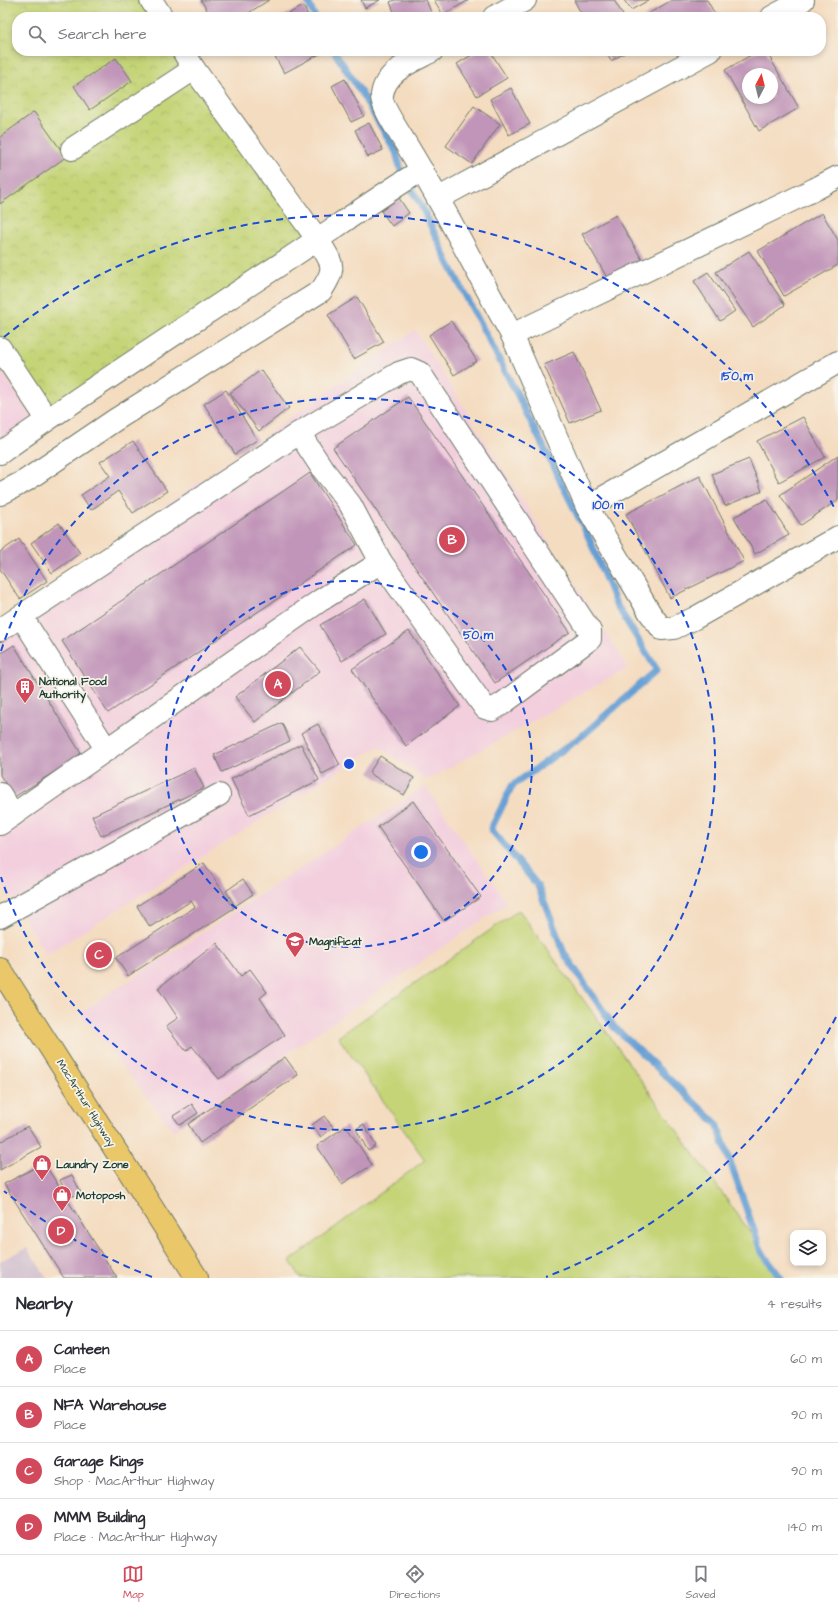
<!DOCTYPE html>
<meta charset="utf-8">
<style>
body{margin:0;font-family:"Architects Daughter",sans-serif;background:#f2f2f3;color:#2b2b33}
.controls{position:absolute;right:12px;bottom:12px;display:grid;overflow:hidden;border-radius:8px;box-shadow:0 2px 6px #0003}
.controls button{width:36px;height:36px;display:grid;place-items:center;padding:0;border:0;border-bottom:1px solid #e1e1e2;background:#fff;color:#2b2b33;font:20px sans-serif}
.compass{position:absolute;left:742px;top:68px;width:36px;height:36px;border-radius:50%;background:#fff;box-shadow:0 2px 6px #0003;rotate:7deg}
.you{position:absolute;left:421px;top:852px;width:14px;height:14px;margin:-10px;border:3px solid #fff;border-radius:50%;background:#1a73e8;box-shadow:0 0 0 6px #1a73e833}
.badge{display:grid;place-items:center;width:26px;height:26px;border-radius:50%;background:#d1495b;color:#fff;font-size:13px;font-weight:700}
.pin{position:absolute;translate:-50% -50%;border:2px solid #fff;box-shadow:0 1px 4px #0006}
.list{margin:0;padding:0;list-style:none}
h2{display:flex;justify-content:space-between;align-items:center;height:52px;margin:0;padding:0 16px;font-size:17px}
h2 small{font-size:13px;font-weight:400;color:#7c7c81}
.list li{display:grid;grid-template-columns:26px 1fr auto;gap:12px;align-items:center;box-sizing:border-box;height:56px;padding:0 16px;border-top:1px solid #e1e1e2}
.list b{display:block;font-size:15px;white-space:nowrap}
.list p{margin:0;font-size:13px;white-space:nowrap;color:#7c7c81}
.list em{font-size:13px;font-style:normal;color:#7c7c81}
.icon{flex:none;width:22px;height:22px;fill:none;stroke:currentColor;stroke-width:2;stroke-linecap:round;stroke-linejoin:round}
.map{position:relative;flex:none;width:838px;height:1278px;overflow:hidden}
.search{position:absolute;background:#fff;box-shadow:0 2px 6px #0003;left:12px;right:12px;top:12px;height:44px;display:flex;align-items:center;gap:10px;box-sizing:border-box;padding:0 14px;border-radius:16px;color:#7c7c81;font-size:15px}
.sheet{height:276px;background:#fff}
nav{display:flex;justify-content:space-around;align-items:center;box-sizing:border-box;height:56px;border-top:1px solid #e1e1e2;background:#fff;font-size:11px;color:#7c7c81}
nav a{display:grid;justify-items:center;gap:2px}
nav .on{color:#d1495b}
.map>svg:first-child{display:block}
.built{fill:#f3cfde}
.industrial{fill:#cfbdce}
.green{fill:#c4d476;stroke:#728855}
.park{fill:url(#park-crowns);stroke:#728855}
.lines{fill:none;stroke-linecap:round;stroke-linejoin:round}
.stream{stroke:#659fd4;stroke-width:7}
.building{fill:#c195b9;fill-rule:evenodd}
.minor-casing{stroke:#6a7565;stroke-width:24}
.highway-casing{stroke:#6a7565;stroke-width:24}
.minor{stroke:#fff;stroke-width:22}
.highway{stroke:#eac769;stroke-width:22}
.ring{fill:none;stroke:#1d4ed8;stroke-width:2;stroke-dasharray:7 5}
.labels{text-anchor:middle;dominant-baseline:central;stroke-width:3.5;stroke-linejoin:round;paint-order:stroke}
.poi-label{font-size:11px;font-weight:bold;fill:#1f3d34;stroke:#f7f3e8;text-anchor:start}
.street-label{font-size:11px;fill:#1f3d34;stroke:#f7f3e8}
.centre{fill:#1d4ed8;stroke:#f7f3e8;stroke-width:2}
.ring-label{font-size:12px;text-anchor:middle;font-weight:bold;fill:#1d4ed8;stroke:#f7f3e8;stroke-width:3.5;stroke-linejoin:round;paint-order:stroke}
</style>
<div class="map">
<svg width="838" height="1278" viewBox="0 0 838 1278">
<defs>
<pattern id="park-crowns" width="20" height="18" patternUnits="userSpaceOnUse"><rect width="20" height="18" fill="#c4d476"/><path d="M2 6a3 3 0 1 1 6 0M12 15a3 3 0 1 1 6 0" fill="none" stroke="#a8b767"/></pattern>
</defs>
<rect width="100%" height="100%" fill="#f7f3e8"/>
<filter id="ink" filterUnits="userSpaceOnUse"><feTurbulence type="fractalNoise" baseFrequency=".025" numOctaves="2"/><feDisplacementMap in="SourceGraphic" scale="8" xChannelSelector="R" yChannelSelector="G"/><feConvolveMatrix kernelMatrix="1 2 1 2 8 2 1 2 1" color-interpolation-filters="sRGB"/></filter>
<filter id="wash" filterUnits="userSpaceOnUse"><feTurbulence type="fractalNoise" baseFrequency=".012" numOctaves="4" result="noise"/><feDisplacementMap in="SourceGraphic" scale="16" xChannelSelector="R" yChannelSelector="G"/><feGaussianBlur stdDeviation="0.9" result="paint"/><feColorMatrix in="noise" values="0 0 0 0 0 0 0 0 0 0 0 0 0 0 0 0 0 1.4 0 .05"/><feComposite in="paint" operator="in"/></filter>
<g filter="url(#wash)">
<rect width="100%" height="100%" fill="#f4dcc0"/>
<g class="built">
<path d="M415 330 628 668 427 780 378 746 46 955 18 907 0 880V622Z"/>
<path d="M0 368 33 418 0 440Z"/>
<path d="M425 786 507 903 174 1131 80 1013Z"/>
</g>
<path class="industrial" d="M27 1248 47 1278H0V1261Z"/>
<path class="green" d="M519 910 783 1278H301L290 1261 425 1160 338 1037Z"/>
<path class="park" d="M0 0H151L162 17H17V51H183L318 240 47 419 0 347Z"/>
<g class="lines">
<g class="stream">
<path d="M307 0 315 17"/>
<path d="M334 51 362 94 396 152 401 171 422 207 448 262 515 390 589 538 616 604 657 670 582 736 512 786 491 829 538 886 564 953 614 1027 717 1124 761 1251 781 1278"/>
</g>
</g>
<g id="blocks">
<g class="building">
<path d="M201 0H269L242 17H211Z"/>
<path d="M361 0H380L365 8Z"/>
<path d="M395 0H426L433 17H396L390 2Z"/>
<path d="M434 0H469L443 15Z"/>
<path d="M574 0H614L624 17H583Z"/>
<path d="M624 0H649L631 10Z"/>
<path d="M672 0H707L716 16 714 17H643Z"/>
<path d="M303 6 309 17H282Z"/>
<path d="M272 51H325L284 73Z"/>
<path d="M478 51H490L507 78 477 96 457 64Z"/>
<path d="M605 51H628L611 61Z"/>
<path d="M758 51H766L799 108 759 131 725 70ZM748 74H772V98H748Z"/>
<path d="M116 58 132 81 90 110 74 86Z"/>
<path d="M345 79 364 116 351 122 332 86Z"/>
<path d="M511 88 530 124 509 135 490 99Z"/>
<path d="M474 106 500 124 472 164 446 146Z"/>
<path d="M34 112 66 157 0 204V137Z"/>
<path d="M369 123 383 150 368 157 355 130Z"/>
<path d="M399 198 409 213 392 226 381 211Z"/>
<path d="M822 213 838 240V265L784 296 758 251Z"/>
<path d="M616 215 644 263 610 283 582 234Z"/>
<path d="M749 251 785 305 753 327 716 272Z"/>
<path d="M708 272 735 311 720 321 694 281Z"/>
<path d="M357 297 384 342 354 359 328 315Z"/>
<path d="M451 321 477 361 454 375 429 335Z"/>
<path d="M574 352 601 410 570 423 544 365Z"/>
<path d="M261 370 289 408 259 431 230 393Z"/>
<path d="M226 390 257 440 235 454 204 404Z"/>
<path d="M408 397 570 632 495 683 333 448Z"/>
<path d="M803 417 825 457 779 482 757 441Z"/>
<path d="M133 441 167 491 133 513 118 491 91 510 81 495 110 476 100 462Z"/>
<path d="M838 455V500L801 525 780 495Z"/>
<path d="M749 459 762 491 725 506 712 474Z"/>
<path d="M310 473 357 545 108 713 62 641Z"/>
<path d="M700 476 744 561 670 598 626 514Z"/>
<path d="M767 499 789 535 755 554 734 517Z"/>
<path d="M59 523 80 553 52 573 31 543Z"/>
<path d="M19 539 47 581 20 599 0 569V552Z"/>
<path d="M365 599 386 634 342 661 320 625Z"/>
<path d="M409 631 460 706 406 746 352 669Z"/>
<path d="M14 645 82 755 14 797 0 775V654Z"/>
<path d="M300 647 320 671 255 722 235 697Z"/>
<path d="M282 723 290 741 222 772 214 755Z"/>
<path d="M318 724 340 765 322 774 301 733Z"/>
<path d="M301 744 319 780 249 815 231 779Z"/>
<path d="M380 756 414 778 404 795 369 773Z"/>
<path d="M194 768 204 788 101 836 92 816Z"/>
<path d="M413 801 481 897 444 921 378 827Z"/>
<path d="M204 863 234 908 128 976 116 958 195 907 191 901 150 927 137 906Z"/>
<path d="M243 879 253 894 235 906 226 891Z"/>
<path d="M217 943 241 976 250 969 267 992 260 998 285 1035 219 1079 192 1046 186 1051 166 1026 178 1018 158 988Z"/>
<path d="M285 1057 298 1075 200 1143 188 1124Z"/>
<path d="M192 1104 198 1113 180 1125 173 1116Z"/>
<path d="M324 1116 333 1127 321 1137 312 1125Z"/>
<path d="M364 1124 376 1146 368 1151 356 1129Z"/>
<path d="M28 1126 41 1147 0 1170V1142Z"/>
<path d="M346 1126 372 1165 342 1184 317 1146Z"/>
<path d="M44 1163 117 1278H64L4 1184Z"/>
<path d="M72 1175 81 1193 68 1198 60 1180Z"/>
</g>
</g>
</g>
<g filter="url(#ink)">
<use href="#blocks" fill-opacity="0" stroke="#6a7565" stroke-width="1"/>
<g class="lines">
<g class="minor-casing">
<g id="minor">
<path d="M151 0 162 17"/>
<path d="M494 17 525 0"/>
<path d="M772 17 803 0"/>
<path d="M432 51C413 61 385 71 382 95 380 106 403 138 409 149 446 209 477 273 512 335L815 189 838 177"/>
<path d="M72 149 194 69"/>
<path d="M439 198 710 51"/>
<path d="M512 335 587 507 650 613 662 629 674 628 695 618 838 537"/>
<path d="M0 348 47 419"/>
<path d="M299 433 399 373 411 369 420 373 590 631V639L502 704 492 710 485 708 381 562"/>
<path d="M0 453C85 392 174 335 261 277 314 243 364 206 417 173L423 172"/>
<path d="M0 494 25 481 115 420 321 291C338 266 332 264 318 240L194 69 183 51"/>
<path d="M587 507 838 362"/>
<path d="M21 616 107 750"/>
<path d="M0 630 299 433 322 468 350 504 381 562 321 600 0 824"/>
<path d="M0 794 13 815"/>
<path d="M0 917 219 795"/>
</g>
</g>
<g class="highway-casing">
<path id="highway" d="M0 969 197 1278"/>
</g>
<use href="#minor" class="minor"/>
<use href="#highway" class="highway"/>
</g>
</g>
<g class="ring">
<circle cx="349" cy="764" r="183"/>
<path d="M1 651A366 366 0 1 1 1 877"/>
<path d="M836 1017A549 549 0 0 1 546 1277M152 1277A549 549 0 0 1 4 1191M4 337A549 549 0 0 1 836 511"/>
</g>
<defs>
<g id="building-pin" transform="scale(1)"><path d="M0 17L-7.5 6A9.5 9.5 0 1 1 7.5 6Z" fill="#d1495b" stroke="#f7f3e8"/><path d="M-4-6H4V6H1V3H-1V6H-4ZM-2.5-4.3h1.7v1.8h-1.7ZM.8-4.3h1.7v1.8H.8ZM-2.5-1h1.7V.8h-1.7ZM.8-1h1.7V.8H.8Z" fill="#fff"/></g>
<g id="university-pin" transform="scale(1)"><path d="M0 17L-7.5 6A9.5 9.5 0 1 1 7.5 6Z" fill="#d1495b" stroke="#f7f3e8"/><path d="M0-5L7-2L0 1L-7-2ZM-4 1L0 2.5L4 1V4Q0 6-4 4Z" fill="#fff"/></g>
<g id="shop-pin" transform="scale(1)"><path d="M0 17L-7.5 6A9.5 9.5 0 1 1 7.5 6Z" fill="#d1495b" stroke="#f7f3e8"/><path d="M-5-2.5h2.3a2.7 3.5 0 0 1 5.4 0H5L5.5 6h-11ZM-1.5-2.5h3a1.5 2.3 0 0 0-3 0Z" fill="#fff"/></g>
</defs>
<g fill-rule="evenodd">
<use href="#building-pin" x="25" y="687"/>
<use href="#university-pin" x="295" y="941"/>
<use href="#shop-pin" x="42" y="1164"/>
<use href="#shop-pin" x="62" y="1195"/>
</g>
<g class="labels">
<g class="poi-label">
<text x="39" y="681">National Food<tspan x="39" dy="13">Authority</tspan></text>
<text x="309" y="941">Magnificat</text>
<text x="56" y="1164">Laundry Zone</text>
<text x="76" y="1195">Motoposh</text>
</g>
<g class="street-label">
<text transform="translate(86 1103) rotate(58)">MacArthur Highway</text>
</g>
</g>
<circle cx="349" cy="764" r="6" class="centre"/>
<g class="ring-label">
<text x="737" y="380">150 m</text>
<text x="608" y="509">100 m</text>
<text x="478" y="639">50 m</text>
</g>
</svg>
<div class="controls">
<button><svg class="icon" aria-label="layers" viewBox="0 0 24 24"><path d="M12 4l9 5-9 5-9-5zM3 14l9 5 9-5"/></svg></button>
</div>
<svg class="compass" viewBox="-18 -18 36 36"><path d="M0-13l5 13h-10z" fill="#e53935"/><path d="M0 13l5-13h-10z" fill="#7c7c81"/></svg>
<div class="you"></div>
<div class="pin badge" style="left:278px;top:684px">A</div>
<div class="pin badge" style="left:452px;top:540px">B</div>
<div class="pin badge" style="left:99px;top:955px">C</div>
<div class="pin badge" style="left:61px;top:1231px">D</div>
<div class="search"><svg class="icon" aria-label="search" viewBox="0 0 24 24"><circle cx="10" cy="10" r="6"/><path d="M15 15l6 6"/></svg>Search here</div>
</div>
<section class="sheet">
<h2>Nearby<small>4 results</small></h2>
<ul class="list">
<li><span class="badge">A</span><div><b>Canteen</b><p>Place</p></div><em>60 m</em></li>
<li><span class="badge">B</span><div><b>NFA Warehouse</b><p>Place</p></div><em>90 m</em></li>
<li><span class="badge">C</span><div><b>Garage Kings</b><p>Shop · MacArthur Highway</p></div><em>90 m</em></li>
<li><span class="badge">D</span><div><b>MMM Building</b><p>Place · MacArthur Highway</p></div><em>140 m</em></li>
</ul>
</section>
<nav>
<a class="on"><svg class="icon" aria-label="map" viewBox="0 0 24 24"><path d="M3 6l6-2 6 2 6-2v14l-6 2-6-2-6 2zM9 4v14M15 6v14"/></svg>Map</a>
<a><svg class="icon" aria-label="directions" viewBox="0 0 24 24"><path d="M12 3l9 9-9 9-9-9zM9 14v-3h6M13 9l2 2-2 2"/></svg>Directions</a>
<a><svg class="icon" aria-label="saved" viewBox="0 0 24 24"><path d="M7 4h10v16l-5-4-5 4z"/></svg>Saved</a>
</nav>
